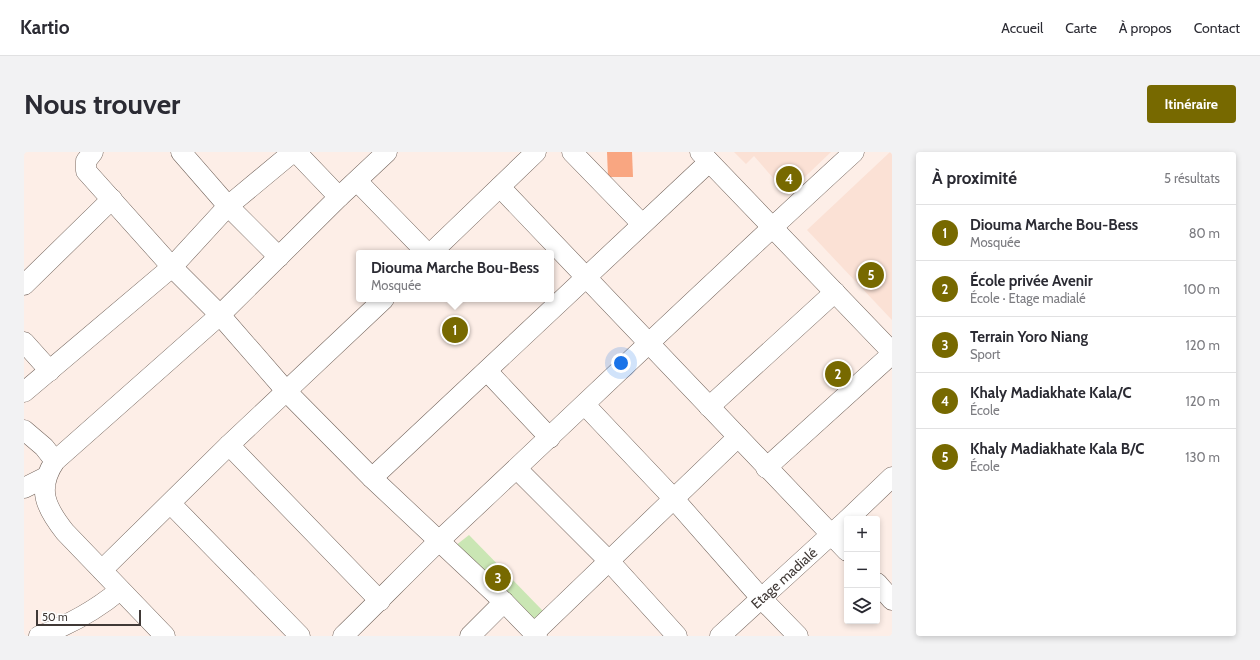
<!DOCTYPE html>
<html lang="fr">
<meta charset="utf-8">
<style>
body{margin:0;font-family:Cabin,sans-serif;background:#f2f2f3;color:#2b2b33}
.controls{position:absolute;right:12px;bottom:12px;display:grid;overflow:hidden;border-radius:4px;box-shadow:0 2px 6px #0003}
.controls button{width:36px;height:36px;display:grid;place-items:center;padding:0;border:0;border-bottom:1px solid #e1e1e2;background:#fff;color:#2b2b33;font:20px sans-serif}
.scale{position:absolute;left:12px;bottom:10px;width:105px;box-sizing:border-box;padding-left:4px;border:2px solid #403936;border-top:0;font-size:11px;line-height:14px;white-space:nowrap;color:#403936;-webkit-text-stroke:3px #fefefe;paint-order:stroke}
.you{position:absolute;left:597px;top:211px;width:14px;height:14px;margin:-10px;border:3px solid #fff;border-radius:50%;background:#1a73e8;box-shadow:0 0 0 6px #1a73e833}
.badge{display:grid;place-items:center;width:26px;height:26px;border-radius:50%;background:#776900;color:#fff;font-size:13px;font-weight:700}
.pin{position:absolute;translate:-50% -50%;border:2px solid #fff;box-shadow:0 1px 4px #0006}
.popup{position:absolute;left:332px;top:98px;width:198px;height:52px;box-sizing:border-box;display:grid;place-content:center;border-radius:4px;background:#fff;filter:drop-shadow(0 1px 3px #0005);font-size:13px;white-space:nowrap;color:#7c7c81}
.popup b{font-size:15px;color:#2b2b33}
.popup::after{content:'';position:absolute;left:50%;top:100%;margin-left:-8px;border:8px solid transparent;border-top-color:#fff}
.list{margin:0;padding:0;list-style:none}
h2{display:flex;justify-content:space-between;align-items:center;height:52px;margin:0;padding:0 16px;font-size:17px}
h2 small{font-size:13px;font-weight:400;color:#7c7c81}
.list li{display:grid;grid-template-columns:26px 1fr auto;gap:12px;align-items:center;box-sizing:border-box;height:56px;padding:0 16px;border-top:1px solid #e1e1e2}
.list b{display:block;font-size:15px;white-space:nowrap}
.list p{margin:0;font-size:13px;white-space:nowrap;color:#7c7c81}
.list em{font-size:13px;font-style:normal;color:#7c7c81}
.icon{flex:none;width:22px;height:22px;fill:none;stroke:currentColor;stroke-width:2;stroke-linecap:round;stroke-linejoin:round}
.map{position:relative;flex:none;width:868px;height:484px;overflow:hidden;border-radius:4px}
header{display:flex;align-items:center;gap:24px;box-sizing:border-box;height:56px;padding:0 20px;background:#fff;border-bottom:1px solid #e1e1e2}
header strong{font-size:19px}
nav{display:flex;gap:22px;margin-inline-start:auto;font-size:14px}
.intro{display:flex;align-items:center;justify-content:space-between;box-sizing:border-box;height:96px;padding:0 24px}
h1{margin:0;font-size:28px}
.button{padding:10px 18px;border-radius:4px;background:#776900;color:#fff;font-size:14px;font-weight:700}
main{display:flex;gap:24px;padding:0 24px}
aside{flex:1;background:#fff;border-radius:4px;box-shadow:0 2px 6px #0003}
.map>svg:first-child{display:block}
.built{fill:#fbe1d5}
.green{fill:#cae6b4}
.building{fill:#f9a681}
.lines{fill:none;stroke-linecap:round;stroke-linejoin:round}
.minor-casing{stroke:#73645c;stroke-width:21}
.minor{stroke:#fff;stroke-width:20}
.labels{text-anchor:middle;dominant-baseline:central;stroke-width:3;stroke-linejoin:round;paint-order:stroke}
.street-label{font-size:14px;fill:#403936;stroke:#fefefe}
</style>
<header>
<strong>Kartio</strong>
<nav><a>Accueil</a><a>Carte</a><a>À propos</a><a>Contact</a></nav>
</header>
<div class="intro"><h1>Nous trouver</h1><a class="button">Itinéraire</a></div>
<main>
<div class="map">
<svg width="868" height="484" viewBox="0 0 868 484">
<rect width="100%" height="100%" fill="#fdeee7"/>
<g class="built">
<path d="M710 0H807L763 42 730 4 722 12Z"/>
<path d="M866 0H868V168L783 78Z"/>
</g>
<path class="green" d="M445 383 519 459 503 474 431 394Z"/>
<path class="building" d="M583 0H608L609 25H584Z"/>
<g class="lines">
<g class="minor-casing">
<g id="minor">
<path d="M69 0 62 9V19L148 115 196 163 263 240 348 326 480 450 513 484"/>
<path d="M157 0 204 54 269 0"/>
<path d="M272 0 315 45"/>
<path d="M548 0 617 71"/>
<path d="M676 0 868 200"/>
<path d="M333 29 403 101"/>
<path d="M476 35 823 399"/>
<path d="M407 101 512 0"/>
<path d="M0 133 88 47"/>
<path d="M0 190 26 219"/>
<path d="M463 219 526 286"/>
<path d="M0 240 148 115 204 54 255 105"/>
<path d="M561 253 650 347 737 446 774 484"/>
<path d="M685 255 811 140"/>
<path d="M0 278 20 295 31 309"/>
<path d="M205 293 356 449"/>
<path d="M742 316 868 202"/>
<path d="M493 317 585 409 653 484"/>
<path d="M348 326 685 10"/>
<path d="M0 336 22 325"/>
<path d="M147 352 276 484"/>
<path d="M824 367 868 325"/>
<path d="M78 418 205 293 360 147"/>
<path d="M853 431 868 448"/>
<path d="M510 481 714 285"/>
<path d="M15 484C45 473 72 458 96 438"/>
<path d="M141 484 41 380C22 356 12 337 31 309L196 163 315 45 363 0"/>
<path d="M319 484C352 452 384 419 417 387 555 258 691 127 830 0"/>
<path d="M446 484 480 450"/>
<path d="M696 484 823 368"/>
</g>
</g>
<use href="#minor" class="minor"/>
</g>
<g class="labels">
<g class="street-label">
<text transform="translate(760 426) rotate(-42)">Etage madialé</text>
</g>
</g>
</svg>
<div class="controls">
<button>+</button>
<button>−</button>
<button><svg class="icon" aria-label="layers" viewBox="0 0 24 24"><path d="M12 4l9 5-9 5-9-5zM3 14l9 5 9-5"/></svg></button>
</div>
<div class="scale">50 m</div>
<div class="you"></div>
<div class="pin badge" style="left:431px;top:178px">1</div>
<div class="popup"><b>Diouma Marche Bou-Bess</b>Mosquée</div>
<div class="pin badge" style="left:814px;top:222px">2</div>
<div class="pin badge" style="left:474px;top:426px">3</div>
<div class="pin badge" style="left:765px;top:27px">4</div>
<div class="pin badge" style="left:847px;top:123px">5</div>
</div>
<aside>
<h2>À proximité<small>5 résultats</small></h2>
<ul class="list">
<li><span class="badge">1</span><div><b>Diouma Marche Bou-Bess</b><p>Mosquée</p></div><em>80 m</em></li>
<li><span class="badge">2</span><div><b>École privée Avenir</b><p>École · Etage madialé</p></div><em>100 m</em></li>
<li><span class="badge">3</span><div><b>Terrain Yoro Niang</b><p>Sport</p></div><em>120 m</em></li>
<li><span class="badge">4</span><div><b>Khaly Madiakhate Kala/C</b><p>École</p></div><em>120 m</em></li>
<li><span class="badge">5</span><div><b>Khaly Madiakhate Kala B/C</b><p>École</p></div><em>130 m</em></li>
</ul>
</aside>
</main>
